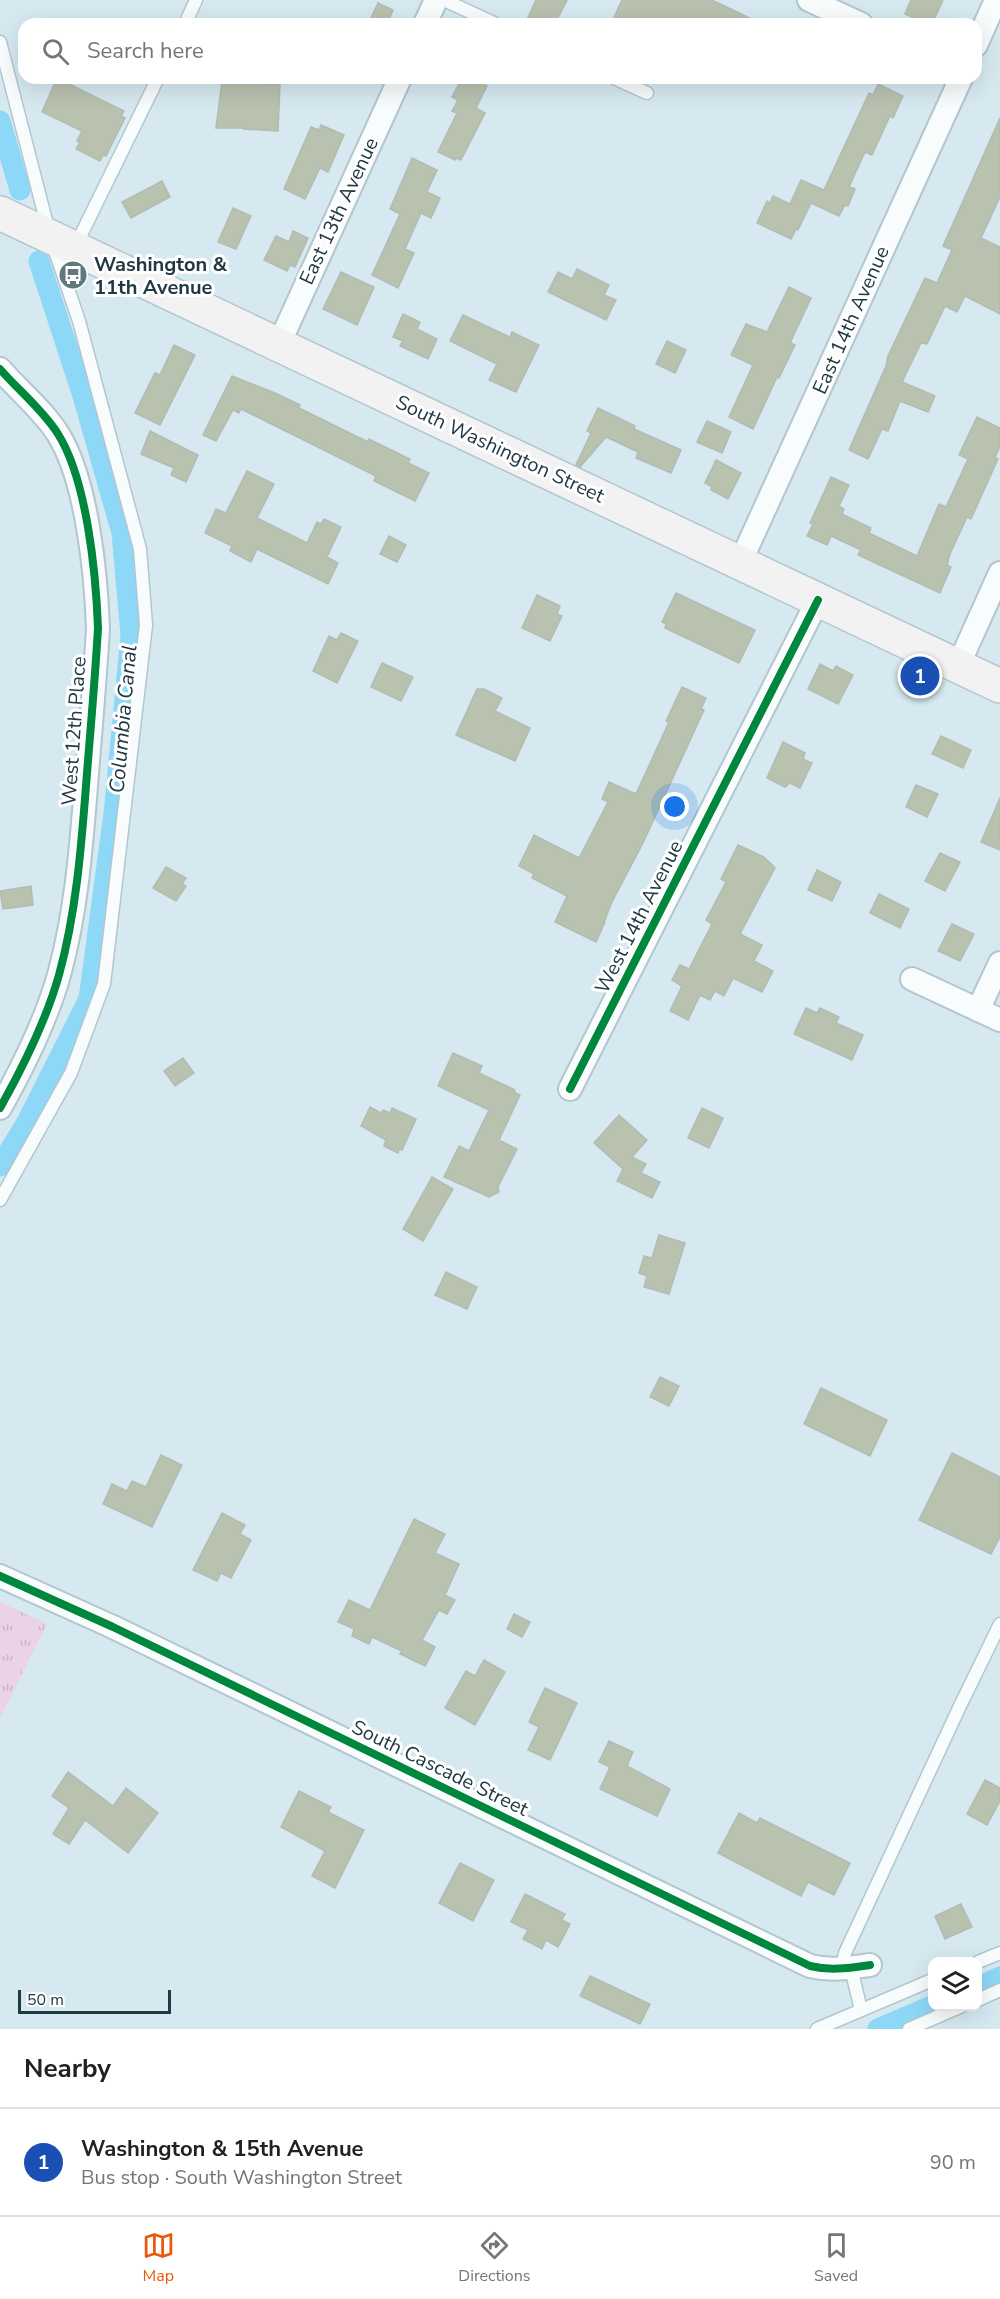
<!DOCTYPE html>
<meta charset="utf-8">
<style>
body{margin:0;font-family:"Nunito Sans",sans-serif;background:#f2f2f2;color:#202124}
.controls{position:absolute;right:18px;bottom:18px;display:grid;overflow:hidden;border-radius:12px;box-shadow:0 6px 24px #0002}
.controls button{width:54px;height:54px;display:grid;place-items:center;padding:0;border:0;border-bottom:2px solid #e0e0e0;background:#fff;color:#202124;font:30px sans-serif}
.scale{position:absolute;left:18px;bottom:15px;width:153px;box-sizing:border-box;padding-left:6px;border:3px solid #213943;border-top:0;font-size:16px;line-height:21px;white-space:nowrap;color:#213943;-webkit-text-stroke:4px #fff;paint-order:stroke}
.you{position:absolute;left:675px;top:807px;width:21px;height:21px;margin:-15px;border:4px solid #fff;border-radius:50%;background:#1a73e8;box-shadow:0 0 0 9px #1a73e833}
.badge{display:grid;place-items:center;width:39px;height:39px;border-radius:50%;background:#ea580c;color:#fff;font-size:20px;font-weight:700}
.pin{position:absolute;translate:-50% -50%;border:3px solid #fff;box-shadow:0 2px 6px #0006}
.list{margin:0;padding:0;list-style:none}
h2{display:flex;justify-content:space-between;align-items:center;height:78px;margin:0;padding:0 24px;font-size:26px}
h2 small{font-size:20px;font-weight:400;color:#757577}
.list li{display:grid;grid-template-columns:39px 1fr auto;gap:18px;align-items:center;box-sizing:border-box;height:108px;padding:0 24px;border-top:2px solid #e0e0e0}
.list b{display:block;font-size:22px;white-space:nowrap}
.list p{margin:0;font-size:20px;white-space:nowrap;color:#757577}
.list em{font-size:20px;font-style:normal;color:#757577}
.icon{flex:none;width:33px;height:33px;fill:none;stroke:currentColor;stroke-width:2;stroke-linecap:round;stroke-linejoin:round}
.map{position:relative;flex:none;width:1000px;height:2029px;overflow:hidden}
.search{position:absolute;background:#fff;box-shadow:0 6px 24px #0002;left:18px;right:18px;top:18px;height:66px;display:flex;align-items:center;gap:15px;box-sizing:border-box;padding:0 21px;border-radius:18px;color:#757577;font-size:22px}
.sheet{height:186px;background:#fff}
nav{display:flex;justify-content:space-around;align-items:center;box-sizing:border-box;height:84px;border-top:2px solid #e0e0e0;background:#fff;font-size:16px;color:#757577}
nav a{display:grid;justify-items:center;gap:3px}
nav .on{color:#ea580c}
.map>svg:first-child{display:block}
.grass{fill:url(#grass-tufts)}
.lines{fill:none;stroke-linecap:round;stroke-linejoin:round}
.canal{stroke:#8dd8f6;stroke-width:21}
.building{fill:#b9c1af;stroke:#b3bbb5;stroke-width:1.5}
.lane-casing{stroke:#b3c6cf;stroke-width:15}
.street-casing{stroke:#b3c6cf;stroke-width:26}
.secondary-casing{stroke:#b3c6cf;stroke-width:36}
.lane{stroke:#f9fcfd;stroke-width:12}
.street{stroke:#f9fcfd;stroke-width:22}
.secondary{stroke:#f2f2f3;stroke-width:33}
.cycleway-casing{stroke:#fff;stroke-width:11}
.cycleway{stroke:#00873e;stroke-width:8}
.labels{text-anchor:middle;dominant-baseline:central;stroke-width:6;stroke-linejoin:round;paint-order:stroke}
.street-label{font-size:20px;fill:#213943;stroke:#fff}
.poi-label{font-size:20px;font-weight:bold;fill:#213943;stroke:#fff;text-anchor:start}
.water-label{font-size:21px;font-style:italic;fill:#203740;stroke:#fff}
</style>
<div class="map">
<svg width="1000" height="2029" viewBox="0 0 1000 2029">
<defs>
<pattern id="grass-tufts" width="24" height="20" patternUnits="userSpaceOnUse" patternTransform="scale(1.5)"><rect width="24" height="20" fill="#ebd2e7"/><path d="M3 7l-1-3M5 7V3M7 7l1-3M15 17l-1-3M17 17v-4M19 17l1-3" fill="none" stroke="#c9b5c7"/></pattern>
</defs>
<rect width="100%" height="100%" fill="#d6e9f1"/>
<path class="grass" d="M0 1602 47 1624 0 1718Z"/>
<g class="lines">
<g class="canal">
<path d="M0 121 20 190"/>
<path d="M0 1166 26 1124 89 999 114 814 131 635 122 533 83 396 39 261"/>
<path d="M978 1987 1000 1977"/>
<path d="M878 2029 932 2006"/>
</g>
</g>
<g class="building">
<path d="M536 0H567L555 24H525Z"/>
<path d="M622 0H712L762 24H611Z"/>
<path d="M911 0H943L932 24H926L905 14Z"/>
<path d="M378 3 393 10 387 24H368Z"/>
<path d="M57 78 124 111 121 116 125 118 106 156 103 155 100 161 76 149 80 142 77 141 82 131 42 112Z"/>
<path d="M462 78H473L487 86 476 108 485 113 461 160 456 158 455 160 438 152 457 113 452 111 458 100 452 97Z"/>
<path d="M222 81 280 85 278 131 244 129 245 128H216Z"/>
<path d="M878 84 903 96 893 118 890 116 872 155 865 152 849 187 855 189 848 206 845 205 839 216 811 203 798 230 796 229 791 239 757 223 767 201 770 203 773 196 790 204 801 180 824 190 869 93 873 95Z"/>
<path d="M1000 118V197L981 238 1000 247V314L965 296 957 312 945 306 927 344 921 343 902 382 935 396 928 412 900 401 888 431 882 429 868 459 849 450 886 366 888 356 925 278 937 283 952 250 943 246Z"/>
<path d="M321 125 344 135 328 172 320 168 305 199 284 189 311 127 319 130Z"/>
<path d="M412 158 437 170 427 192 440 198 431 218 421 213 405 249 414 253 398 288 372 275 400 214 390 209Z"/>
<path d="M162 181 170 197 131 218 122 202Z"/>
<path d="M233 208 251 216 236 249 218 242Z"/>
<path d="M293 231 308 238 295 267 290 265 287 271 264 260 276 236 289 242Z"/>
<path d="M577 269 609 285 604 295 616 300 606 320 548 292 558 272 572 279Z"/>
<path d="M341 272 374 287 357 325 323 309Z"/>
<path d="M789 287 811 298 790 343 795 345 779 378 777 377 753 429 729 417 753 365 731 355 746 324 767 332Z"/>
<path d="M403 314 420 322 417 329 437 339 428 359 400 346 403 341 393 337Z"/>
<path d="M463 315 510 337 512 332 539 345 516 392 489 380 497 364 450 341Z"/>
<path d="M667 341 686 350 675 373 656 364Z"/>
<path d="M174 345 195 355 160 425 135 413 155 373 160 375Z"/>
<path d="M232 376 275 393 300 405 299 408 368 442 369 439 410 459 408 463 429 473 415 501 374 481 376 476 241 409 239 413 233 410 216 441 203 435Z"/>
<path d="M598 408 635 426 634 429 681 450 671 473 636 458 638 452 606 437 580 467 576 465 591 433 587 431Z"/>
<path d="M977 417 1000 428V446L995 458 998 459 971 519 967 517 950 554 947 565 951 567 940 593 858 555 861 550 831 536 827 545 807 536 813 524 810 523 831 477 849 485 839 506 844 509 842 514 871 528 869 533 917 556 939 504 946 507 968 459 959 455Z"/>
<path d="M707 421 731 432 722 453 697 442Z"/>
<path d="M150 431 198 455 186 482 171 475 174 468 141 454Z"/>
<path d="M716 460 741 473 728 499 711 490 712 487 705 483Z"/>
<path d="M247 471 274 484 257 518 307 543 317 522 321 524 324 519 341 527 327 557 338 563 328 584 257 549 251 562 230 551 232 546 205 533 216 509 226 513Z"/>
<path d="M389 536 406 545 397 562 380 554Z"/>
<path d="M676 593 755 630 739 663 665 628 666 624 662 622Z"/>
<path d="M537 595 560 606 557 614 562 616 550 641 522 628Z"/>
<path d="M341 633 358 641 337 683 313 671 329 636 337 640Z"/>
<path d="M382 663 413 677 401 701 371 687Z"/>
<path d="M820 664 833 671 836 666 853 675 838 704 808 689Z"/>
<path d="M682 687 706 698 701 709 704 710 643 843 612 902 604 922H605L596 942 555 922 567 896 532 878 534 874 519 866 534 835 579 858 608 802 602 799 609 782 636 794 669 722 666 721Z"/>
<path d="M477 689H484L502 698 495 711 530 728 515 761 456 735Z"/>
<path d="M941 736 971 750 963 768 932 754Z"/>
<path d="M783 742 805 753 803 759 812 763 800 788 790 783 785 787 767 778Z"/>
<path d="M916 785 938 794 927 817 906 807Z"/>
<path d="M1000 798V850L981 842Z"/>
<path d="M738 845 764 857 775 868 740 934 762 945 754 961 773 971 762 992 733 978 724 996 715 991 710 1000 700 995 688 1020 670 1011 682 986 672 980 680 965 689 969 712 924 706 920 726 882 721 879Z"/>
<path d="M940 853 960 862 945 891 925 881Z"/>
<path d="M166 867 186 878 182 884 186 886 176 901 153 888Z"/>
<path d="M817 870 841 882 832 901 808 890Z"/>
<path d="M31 886 33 905 3 909 0 891Z"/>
<path d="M879 894 909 909 900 928 870 913Z"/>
<path d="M952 924 974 934 960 961 938 951Z"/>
<path d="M806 1008 817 1013 820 1008 839 1017 836 1023 863 1035 852 1060 794 1034Z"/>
<path d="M453 1053 482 1066 479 1073 515 1090 514 1092 520 1095 499 1140 517 1149 498 1187 499 1192 489 1197 444 1177 459 1146 469 1151 489 1110 438 1086Z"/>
<path d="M183 1058 194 1073 175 1086 164 1071Z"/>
<path d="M370 1107 381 1113 383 1110 390 1113 392 1108 416 1119 402 1150 399 1149 398 1153 384 1146 386 1140 361 1126Z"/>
<path d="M702 1108 723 1118 709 1148 688 1138Z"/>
<path d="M619 1115 647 1140 632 1157 646 1164 641 1173 660 1182 652 1198 617 1181 623 1169 594 1143Z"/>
<path d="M432 1177 453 1189 423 1241 403 1229Z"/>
<path d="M659 1235 685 1243 669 1294 644 1287 647 1276 639 1273 644 1256 652 1258Z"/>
<path d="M446 1272 477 1287 467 1309 435 1295Z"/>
<path d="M660 1377 679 1386 669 1406 650 1397Z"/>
<path d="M821 1388 887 1420 870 1456 804 1424Z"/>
<path d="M952 1453 1000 1477V1537L991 1554 919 1520Z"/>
<path d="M161 1455 182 1465 152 1527 103 1504 112 1484 127 1491 132 1481 146 1487Z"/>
<path d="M222 1513 245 1525 240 1534 251 1540 231 1578 221 1573 217 1581 193 1570Z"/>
<path d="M414 1519 445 1534 435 1553 459 1564 445 1595 455 1600 447 1614 439 1610 422 1640 435 1647 425 1666 400 1654 402 1651 372 1637 369 1644 352 1636 354 1629 338 1622 349 1600 370 1610Z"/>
<path d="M514 1614 530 1622 522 1637 507 1629Z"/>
<path d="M484 1660 505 1672 475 1725 445 1708 466 1671 475 1676Z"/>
<path d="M545 1688 577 1703 550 1760 528 1750 539 1727 529 1722Z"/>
<path d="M609 1741 633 1752 627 1766 670 1789 657 1816 600 1789 610 1767 599 1762Z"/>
<path d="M68 1772 113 1806 126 1788 158 1813 128 1853 85 1820 69 1844 53 1834 69 1808 52 1796Z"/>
<path d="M985 1780 1000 1788V1801L987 1825 967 1814Z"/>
<path d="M299 1791 331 1807 328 1812 364 1830 335 1888 312 1876 325 1851 281 1827Z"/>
<path d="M739 1813 757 1823 760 1818 850 1863 834 1895 808 1882 801 1896 718 1853Z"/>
<path d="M460 1863 494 1880 473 1921 439 1903Z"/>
<path d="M525 1894 565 1914 562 1920 570 1924 558 1947 546 1940 542 1949 523 1939 528 1930 511 1922Z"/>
<path d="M961 1904 972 1927 945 1939 935 1916Z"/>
<path d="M590 1976 650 2004 640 2024 580 1996Z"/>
</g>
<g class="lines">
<g class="lane-casing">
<g id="lane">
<path d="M444 0 496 24"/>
<path d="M185 24 196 0"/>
<path d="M0 42 50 236 79 321 140 549 146 625 104 984 71 1073 0 1200"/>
<path d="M614 78 647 93"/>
<path d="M75 247 158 78"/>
<path d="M978 1962 1000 1953"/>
<path d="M851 1968 861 2010"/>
<path d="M842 1970 845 1953 960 1706 1000 1624"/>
<path d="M978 2000 1000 1990"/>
<path d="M817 2029 932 1980"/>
<path d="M909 2029 962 2006"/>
</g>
</g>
<g class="street-casing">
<g id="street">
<path d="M809 0 861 24"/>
<path d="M425 24 436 0"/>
<path d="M976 45 996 0"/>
<path d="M279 344 400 78"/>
<path d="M0 369C19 391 43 410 58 434 87 480 96 574 98 628 95 681 90 734 86 786 81 850 76 913 59 975 46 1021 23 1067 0 1108"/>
<path d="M740 563 961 78"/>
<path d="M958 666 1000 573"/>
<path d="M912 979 1000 1020"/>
<path d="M978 1010 1000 963"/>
<path d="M570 1089 818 600"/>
<path d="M0 1576 113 1627 810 1966C831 1971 849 1968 870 1965"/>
</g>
</g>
<g class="secondary-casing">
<path id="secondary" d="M0 213 1000 686"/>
</g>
<use href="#lane" class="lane"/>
<use href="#street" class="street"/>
<use href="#secondary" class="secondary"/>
<g class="cycleway-casing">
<g id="cycleway">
<path d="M0 369C19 391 43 410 58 434 87 480 96 574 98 628 95 681 90 734 86 786 81 850 76 913 59 975 46 1021 23 1067 0 1108"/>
<path d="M570 1089 818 600"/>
<path d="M0 1576 113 1627 810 1966C831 1971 849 1968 870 1965"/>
</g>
</g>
<use href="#cycleway" class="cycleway"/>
</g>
<defs>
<g id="bus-disc" transform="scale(1.5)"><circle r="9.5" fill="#607780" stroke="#fff"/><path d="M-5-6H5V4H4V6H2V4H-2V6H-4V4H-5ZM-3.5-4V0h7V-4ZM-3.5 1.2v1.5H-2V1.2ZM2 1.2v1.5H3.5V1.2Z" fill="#fff"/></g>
</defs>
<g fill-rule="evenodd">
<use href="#bus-disc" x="73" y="275"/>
</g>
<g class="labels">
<g class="street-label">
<text transform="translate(339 211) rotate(-65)">East 13th Avenue</text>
<text transform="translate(851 320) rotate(-66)">East 14th Avenue</text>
<text transform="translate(500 449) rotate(25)">South Washington Street</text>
<text transform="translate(74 731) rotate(-86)">West 12th Place</text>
<text transform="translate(639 917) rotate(-63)">West 14th Avenue</text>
<text transform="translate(440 1768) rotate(26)">South Cascade Street</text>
</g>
<g class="poi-label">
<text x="94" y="264">Washington &amp;<tspan x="94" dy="23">11th Avenue</tspan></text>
</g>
<g class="water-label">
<text transform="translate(123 719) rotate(-85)">Columbia Canal</text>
</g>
</g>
</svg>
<div class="controls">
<button><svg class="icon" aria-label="layers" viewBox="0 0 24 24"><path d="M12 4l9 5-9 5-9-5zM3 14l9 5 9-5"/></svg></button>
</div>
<div class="scale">50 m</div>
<div class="you"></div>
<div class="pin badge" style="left:920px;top:676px;background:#1a4fb4">1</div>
<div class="search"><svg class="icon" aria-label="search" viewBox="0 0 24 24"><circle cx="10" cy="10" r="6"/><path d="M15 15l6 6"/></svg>Search here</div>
</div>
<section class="sheet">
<h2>Nearby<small></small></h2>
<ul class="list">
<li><span class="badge" style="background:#1a4fb4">1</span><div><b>Washington &amp; 15th Avenue</b><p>Bus stop · South Washington Street</p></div><em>90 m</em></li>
</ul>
</section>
<nav>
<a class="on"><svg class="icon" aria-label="map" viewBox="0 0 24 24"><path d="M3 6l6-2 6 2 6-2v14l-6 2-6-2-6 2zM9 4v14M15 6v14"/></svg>Map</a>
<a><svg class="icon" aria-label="directions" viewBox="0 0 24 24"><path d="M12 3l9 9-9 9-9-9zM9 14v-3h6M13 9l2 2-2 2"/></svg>Directions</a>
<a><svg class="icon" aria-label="saved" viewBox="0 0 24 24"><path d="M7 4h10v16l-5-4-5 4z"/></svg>Saved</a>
</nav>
